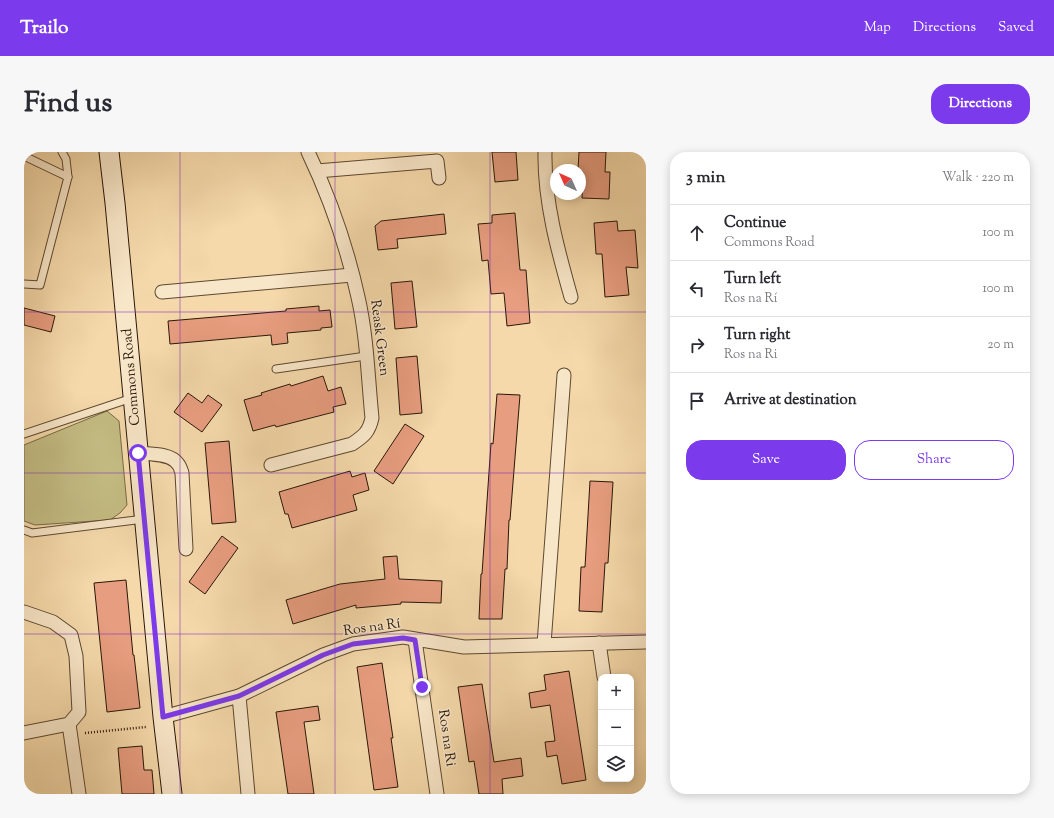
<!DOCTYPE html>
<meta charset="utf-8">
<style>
body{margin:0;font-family:"Sorts Mill Goudy",serif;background:#f7f7f7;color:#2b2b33}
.controls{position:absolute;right:12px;bottom:12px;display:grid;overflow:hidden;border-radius:8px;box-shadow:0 2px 10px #0003}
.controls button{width:36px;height:36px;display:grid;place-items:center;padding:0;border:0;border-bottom:1px solid #e1e1e2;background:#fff;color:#2b2b33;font:20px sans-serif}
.compass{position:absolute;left:526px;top:12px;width:36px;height:36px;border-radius:50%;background:#fff;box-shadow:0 2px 10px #0003;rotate:315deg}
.stop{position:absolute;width:12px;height:12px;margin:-9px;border:3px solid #7c3aed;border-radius:50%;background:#fff}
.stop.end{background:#7c3aed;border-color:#fff;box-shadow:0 1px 4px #0008}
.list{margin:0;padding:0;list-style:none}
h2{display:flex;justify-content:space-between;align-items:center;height:52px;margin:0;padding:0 16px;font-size:17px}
h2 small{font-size:13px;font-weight:400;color:#7c7c81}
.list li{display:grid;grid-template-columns:26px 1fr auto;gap:12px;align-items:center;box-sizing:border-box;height:56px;padding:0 16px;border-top:1px solid #e1e1e2}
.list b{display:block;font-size:15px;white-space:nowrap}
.list p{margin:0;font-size:13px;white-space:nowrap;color:#7c7c81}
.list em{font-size:13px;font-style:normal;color:#7c7c81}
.actions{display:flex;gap:8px;padding:12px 16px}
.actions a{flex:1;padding:9px 0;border:1px solid #7c3aed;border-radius:16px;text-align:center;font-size:14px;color:#7c3aed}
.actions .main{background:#7c3aed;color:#fff}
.icon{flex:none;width:22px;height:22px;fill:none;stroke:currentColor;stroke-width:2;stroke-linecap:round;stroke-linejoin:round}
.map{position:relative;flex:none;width:622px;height:642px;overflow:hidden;border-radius:16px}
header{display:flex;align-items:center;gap:24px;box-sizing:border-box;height:56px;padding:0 20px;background:#7c3aed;color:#fff}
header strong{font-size:19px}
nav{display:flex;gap:22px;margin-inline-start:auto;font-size:14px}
.intro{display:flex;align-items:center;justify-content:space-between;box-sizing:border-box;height:96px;padding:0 24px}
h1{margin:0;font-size:28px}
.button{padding:10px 18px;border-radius:16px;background:#7c3aed;color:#fff;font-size:14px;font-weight:700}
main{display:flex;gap:24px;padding:0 24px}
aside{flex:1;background:#fff;border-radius:16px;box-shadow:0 2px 10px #0003}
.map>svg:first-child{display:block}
.green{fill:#c4bd84;stroke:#776a46}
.building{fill:#e79d7f;stroke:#2a1709}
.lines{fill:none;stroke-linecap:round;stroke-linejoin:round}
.lane-casing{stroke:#5d4831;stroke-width:9}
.street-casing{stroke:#5d4831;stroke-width:15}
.secondary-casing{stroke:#2a1709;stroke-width:21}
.path{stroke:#2a1709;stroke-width:2.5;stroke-dasharray:1 2;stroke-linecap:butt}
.lane{stroke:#f8e6c8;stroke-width:7}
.street{stroke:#f8e6c8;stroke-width:13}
.secondary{stroke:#f8e6c8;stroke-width:19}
.route{stroke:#7c3aed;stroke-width:5}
.grid{fill:none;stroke:#7b2cbf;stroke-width:1;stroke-opacity:0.55}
.labels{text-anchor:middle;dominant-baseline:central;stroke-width:3;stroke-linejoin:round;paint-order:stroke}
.street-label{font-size:14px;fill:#2a1709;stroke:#f8e6c8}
</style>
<header>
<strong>Trailo</strong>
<nav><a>Map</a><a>Directions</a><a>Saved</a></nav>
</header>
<div class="intro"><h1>Find us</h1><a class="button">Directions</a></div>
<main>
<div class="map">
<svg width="622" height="642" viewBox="0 0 622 642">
<rect width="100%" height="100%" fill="#f5d9aa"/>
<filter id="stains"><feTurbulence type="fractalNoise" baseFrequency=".005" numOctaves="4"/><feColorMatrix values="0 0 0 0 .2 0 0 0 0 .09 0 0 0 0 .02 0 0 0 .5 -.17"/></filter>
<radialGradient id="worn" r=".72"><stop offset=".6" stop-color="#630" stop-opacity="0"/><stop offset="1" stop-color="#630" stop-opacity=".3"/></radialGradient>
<path class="green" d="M83 259 95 269 103 353 96 361 86 368 11 373 0 369V293Z"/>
<g class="building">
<path d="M468 0H492L494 28 471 30Z"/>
<path d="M555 0H582L581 20H586L585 47 558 46 559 20 554 18Z"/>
<path d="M491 61 496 118H502L506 171 483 174 480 141 467 142 464 108 458 109 454 72 468 71V63Z"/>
<path d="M420 62 422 82 373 87 374 96 354 98 351 74 357 69Z"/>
<path d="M593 69 594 79 611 78 614 116 602 115 605 143 581 145 578 102H572L570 71Z"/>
<path d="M388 129 393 175 371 177 367 131Z"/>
<path d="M295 154V159L306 158 308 175 297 176V178L263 181 264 191 248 193 247 183 146 192 144 169 262 159V157Z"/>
<path d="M0 156 31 164 27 180 0 173Z"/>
<path d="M393 204 398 261 376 263 372 206Z"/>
<path d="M299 224 304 239 317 235 322 252 309 255 310 260 252 275 251 273 229 279 220 248 238 243 237 241 266 232 267 234Z"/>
<path d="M164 241 178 251 184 243 198 253 178 280 150 260Z"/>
<path d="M473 242 496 243 486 368H485L483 417H481L478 467H455L457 422H458L467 291 469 292Z"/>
<path d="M381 272 400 284 369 332 350 319Z"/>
<path d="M205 289 212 370 188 372 181 291Z"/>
<path d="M326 319 328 325 341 321 345 338 329 343 333 358 268 376 264 362H261L255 340Z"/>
<path d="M566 329 589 330 584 411H581L578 460 555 459 557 415H561Z"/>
<path d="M198 384 214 396 181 442 165 430Z"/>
<path d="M373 404 375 427 418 429 417 451 377 450V452L332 456V453L269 472 262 448 316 432 361 427 359 405Z"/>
<path d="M102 428 109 503H110L116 556 83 560 70 431Z"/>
<path d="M358 511 369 586H367L374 635 350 638 333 515Z"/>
<path d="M545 519 562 628 538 632 533 603 523 605 521 590 531 589 526 553 507 556 505 541 522 538 520 523Z"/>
<path d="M458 532 470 610 497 606 499 624 478 627 479 642H455L450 609 445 610 434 535Z"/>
<path d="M294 554 296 568 280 570 290 642H264L252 560Z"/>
<path d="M118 594 120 618H128L130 642H98L94 596Z"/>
</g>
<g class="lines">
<g class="lane-casing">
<g id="lane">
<path d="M38 0 42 7 44 25"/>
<path d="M0 4 44 25 16 133 0 132"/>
<path d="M252 217 342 204"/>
<path d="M0 282 108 246"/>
<path d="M0 378 8 381 120 367"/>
</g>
</g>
<g class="street-casing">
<g id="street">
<path d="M521 0C520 49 534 99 547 145"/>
<path d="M293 19 413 9 415 26"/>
<path d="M138 140 328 123"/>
<path d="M114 301C126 302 147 301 154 312 156 314 157 318 158 321L162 397"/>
<path d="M247 313 328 292C340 284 345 280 348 266 344 226 343 184 334 145 323 95 306 46 284 0"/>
<path d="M0 460 29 470 47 483 52 504 55 560 45 572 0 581"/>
<path d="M391 488 413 642"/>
<path d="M575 491 580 525"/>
<path d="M520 492 540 223"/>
<path d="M215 544 224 642"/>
<path d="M139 565 215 544 299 503 329 492 379 485 440 495 622 490"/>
<path d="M45 572 55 642"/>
</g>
</g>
<g class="secondary-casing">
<path id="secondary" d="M85 0 91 51 139 565 148 642"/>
</g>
<path class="path" d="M61 581 122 575"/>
<use href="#lane" class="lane"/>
<use href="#street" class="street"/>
<use href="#secondary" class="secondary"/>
</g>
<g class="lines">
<path class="route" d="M114 301 139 565 215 544 299 503 329 492 379 486 391 488 398 535"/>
</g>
<path class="grid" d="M156 0V642M311 0V642M466 0V642M0 160H622M0 321H622M0 482H622"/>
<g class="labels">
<g class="street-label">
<text transform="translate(355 186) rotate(83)">Reask Green</text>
<text transform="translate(108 225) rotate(-95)">Commons Road</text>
<text transform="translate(348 476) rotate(-8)">Ros na Rí</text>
<text transform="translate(422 586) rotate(82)">Ros na Ri</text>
</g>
</g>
<rect width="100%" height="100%" filter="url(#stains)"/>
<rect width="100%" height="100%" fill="url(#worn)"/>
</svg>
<div class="controls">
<button>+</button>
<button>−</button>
<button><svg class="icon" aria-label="layers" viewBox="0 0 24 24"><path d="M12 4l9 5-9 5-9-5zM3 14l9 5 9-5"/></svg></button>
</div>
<svg class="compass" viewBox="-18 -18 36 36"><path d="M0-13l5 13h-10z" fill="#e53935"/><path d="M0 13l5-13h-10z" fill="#7c7c81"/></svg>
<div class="stop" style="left:114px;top:301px"></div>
<div class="stop end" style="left:398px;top:535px"></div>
</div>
<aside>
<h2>3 min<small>Walk · 220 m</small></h2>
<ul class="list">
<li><svg class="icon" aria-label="ahead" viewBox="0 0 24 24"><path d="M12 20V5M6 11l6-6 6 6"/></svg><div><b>Continue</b><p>Commons Road</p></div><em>100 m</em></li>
<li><svg class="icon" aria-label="left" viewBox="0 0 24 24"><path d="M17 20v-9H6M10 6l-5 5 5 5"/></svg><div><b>Turn left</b><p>Ros na Rí</p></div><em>100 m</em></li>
<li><svg class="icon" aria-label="right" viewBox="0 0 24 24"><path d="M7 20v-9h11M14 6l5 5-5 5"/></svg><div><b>Turn right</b><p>Ros na Ri</p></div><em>20 m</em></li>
<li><svg class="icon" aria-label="arrive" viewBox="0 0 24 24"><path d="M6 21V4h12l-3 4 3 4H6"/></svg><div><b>Arrive at destination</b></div></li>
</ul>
<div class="actions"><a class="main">Save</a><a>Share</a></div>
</aside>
</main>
